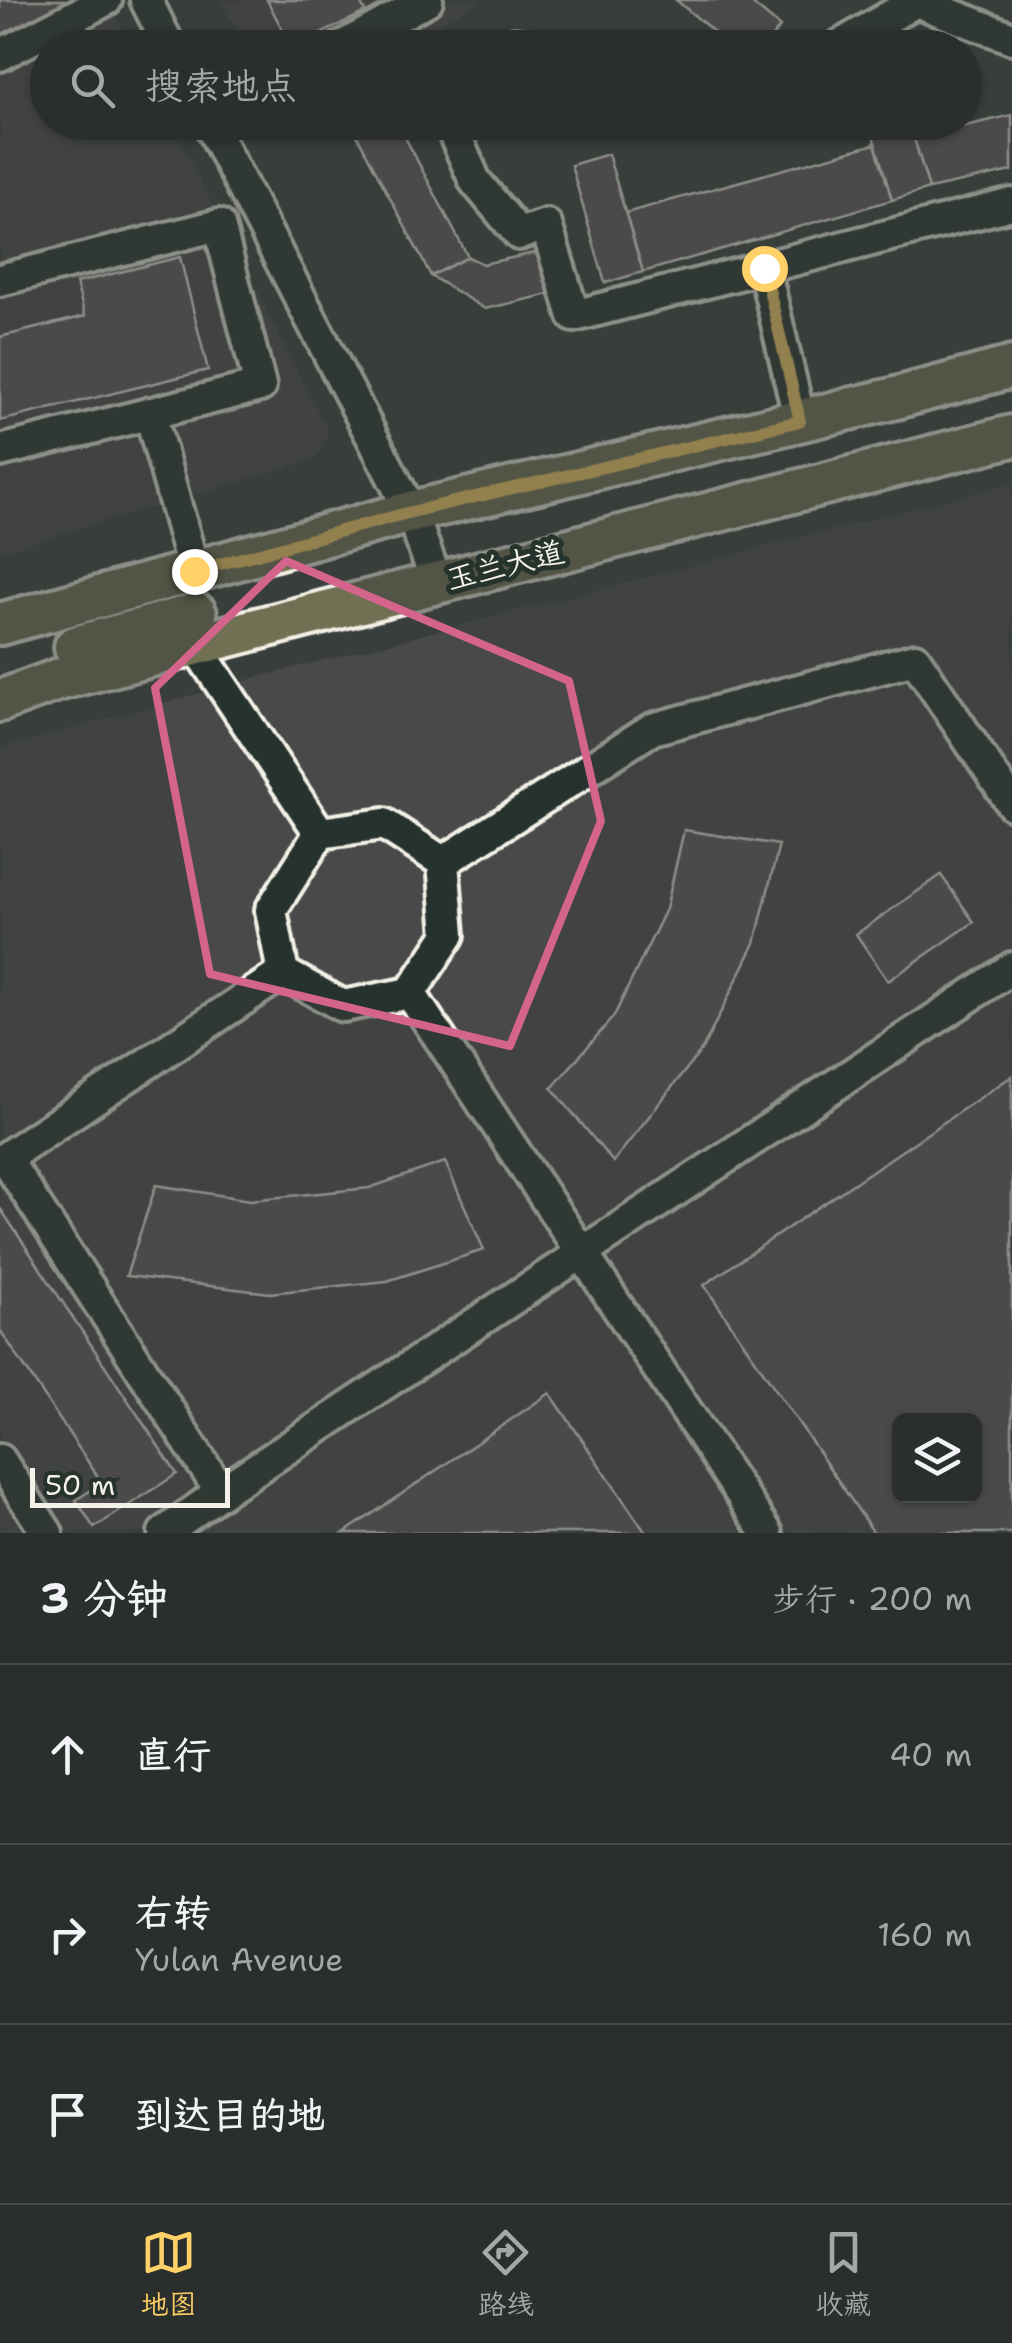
<!DOCTYPE html>
<html lang="zh">
<meta charset="utf-8">
<style>
body{margin:0;font-family:"Shantell Sans","LXGW WenKai TC",sans-serif;background:#323634;color:#f1f3f6}
.controls{position:absolute;right:30px;bottom:30px;display:grid;overflow:hidden;border-radius:15px;box-shadow:0 2px 8px #0004}
.controls button{width:90px;height:90px;display:grid;place-items:center;padding:0;border:0;border-bottom:2px solid #464a48;background:#2a2e2c;color:#f1f3f6;font:50px sans-serif}
.scale{position:absolute;left:30px;bottom:25px;width:200px;box-sizing:border-box;padding-left:10px;border:5px solid #f4f1e8;border-top:0;font-size:28px;line-height:35px;white-space:nowrap;color:#f4f1e8;-webkit-text-stroke:8px #26332d;paint-order:stroke}
.stop{position:absolute;width:30px;height:30px;margin:-22px;border:8px solid #ffd166;border-radius:50%;background:#fff}
.stop.end{background:#ffd166;border-color:#fff;box-shadow:0 2px 10px #0008}
.list{margin:0;padding:0;list-style:none}
h2{display:flex;justify-content:space-between;align-items:center;height:130px;margin:0;padding:0 40px;font-size:42px}
h2 small{font-size:32px;font-weight:400;color:#a5a8a9}
.list li{display:grid;grid-template-columns:65px 1fr auto;gap:30px;align-items:center;box-sizing:border-box;height:180px;padding:0 40px;border-top:2px solid #464a48}
.list b{display:block;font-size:38px;white-space:nowrap}
.list p{margin:0;font-size:32px;white-space:nowrap;color:#a5a8a9}
.list em{font-size:32px;font-style:normal;color:#a5a8a9}
.icon{flex:none;width:55px;height:55px;fill:none;stroke:currentColor;stroke-width:2;stroke-linecap:round;stroke-linejoin:round}
.map{position:relative;flex:none;width:1012px;height:1533px;overflow:hidden}
.search{position:absolute;background:#2a2e2c;box-shadow:0 2px 8px #0004;left:30px;right:30px;top:30px;height:110px;display:flex;align-items:center;gap:25px;box-sizing:border-box;padding:0 35px;border-radius:55px;color:#a5a8a9;font-size:38px}
.sheet{height:670px;background:#2a2e2c}
nav{display:flex;justify-content:space-around;align-items:center;box-sizing:border-box;height:140px;border-top:2px solid #464a48;background:#2a2e2c;font-size:28px;color:#a5a8a9}
nav a{display:grid;justify-items:center;gap:5px}
nav .on{color:#ffd166}
.map>svg:first-child{display:block}
.built{fill:#484948;fill-rule:evenodd}
.building{fill:#63595d;stroke:#f4f1e8;stroke-width:2.5;fill-rule:evenodd}
.lines{fill:none;stroke-linecap:round;stroke-linejoin:round}
.minor-casing{stroke:#f4f1e8;stroke-width:38}
.major-casing{stroke:#f4f1e8;stroke-width:48}
.minor{stroke:#26332d;stroke-width:30}
.major{stroke:#716f52;stroke-width:40}
.route{stroke:#ffd166;stroke-width:12}
.marked{fill:none;stroke:#d4648c;stroke-width:8;stroke-linejoin:round}
.labels{text-anchor:middle;dominant-baseline:central;stroke-width:10;stroke-linejoin:round;paint-order:stroke}
.street-label{font-size:30px;fill:#f4f1e8;stroke:#26332d}
</style>
<div class="map">
<svg width="1012" height="1533" viewBox="0 0 1012 1533">
<rect width="100%" height="100%" fill="#383e3b"/>
<filter id="ink" filterUnits="userSpaceOnUse"><feTurbulence type="fractalNoise" baseFrequency=".01" numOctaves="2"/><feDisplacementMap in="SourceGraphic" scale="20" xChannelSelector="R" yChannelSelector="G"/><feConvolveMatrix kernelMatrix="1 2 1 2 8 2 1 2 1" color-interpolation-filters="sRGB"/></filter>
<g filter="url(#ink)">
<g class="built">
<path d="M0 0H107L132 47 48 48V122L171 123 329 432 317 459 0 552Z"/>
<path d="M221 0H482L396 48 246 47Z"/>
<path d="M1012 483V1533H0V748L258 677ZM900 1420H974V1496H900Z"/>
</g>
<g class="building">
<path d="M0 0H68L69 3 0 39Z"/>
<path d="M267 0H359L365 12 292 48Z"/>
<path d="M676 0H748L780 27 763 48H733Z"/>
<path d="M1012 115V171L929 189 914 138Z"/>
<path d="M350 122H397L468 257 431 276Z"/>
<path d="M869 122H909L929 189 892 200Z"/>
<path d="M875 144 892 200 643 272 625 213Z"/>
<path d="M608 154 643 272 605 283 571 165Z"/>
<path d="M539 252 550 294 485 309 431 276 468 257 483 264Z"/>
<path d="M180 257 208 370 0 421V337L85 316 76 283Z"/>
<path d="M684 830 779 845 755 943 703 1048 613 1162 552 1088 614 1016 666 909Z"/>
<path d="M941 875 974 922 888 981 856 934Z"/>
<path d="M1012 1076V1533H874L704 1285ZM900 1420H974V1496H900Z"/>
<path d="M445 1162 484 1250 387 1281 270 1293 126 1276 156 1185 250 1200 369 1188Z"/>
<path d="M0 1208 177 1474 94 1528 76 1500 102 1483 0 1330Z"/>
<path d="M550 1393 646 1533H344Z"/>
</g>
<g class="lines">
<g class="minor-casing">
<g id="minor">
<path d="M146 0 170 48"/>
<path d="M340 48 427 0"/>
<path d="M507 48 515 43 536 48"/>
<path d="M836 48 916 1 1012 38"/>
<path d="M0 55 106 0"/>
<path d="M209 122 411 512 437 583"/>
<path d="M449 122 475 181 519 234 546 225 574 316 1012 204"/>
<path d="M764 268 800 421"/>
<path d="M0 280 219 225 260 386 0 451"/>
<path d="M150 413 194 571"/>
<path d="M195 645 320 833 384 824 443 862 449 935 410 993 343 1006 283 973 271 910 320 833"/>
<path d="M443 862 652 729 915 659 1012 804"/>
<path d="M283 973 5 1158 221 1492 1012 968"/>
<path d="M410 993 767 1533"/>
<path d="M0 1460 47 1533"/>
<path d="M164 1533 221 1492"/>
</g>
</g>
<g class="major-casing">
<g id="major">
<path d="M0 624 411 512 896 398 1012 367"/>
<path d="M75 647 196 614"/>
<path d="M0 701 57 680 1012 436"/>
</g>
</g>
<use href="#minor" class="minor"/>
<use href="#major" class="major"/>
</g>
</g>
<g class="lines" filter="url(#ink)">
<path class="route" d="M194 571 411 512 800 421 764 268"/>
</g>
<path d="M0 0H1012V1533H0ZM286 561 569 681 601 821 510 1046 210 974 155 688Z" fill="#383e3b" fill-opacity=".55" fill-rule="evenodd"/>
<path class="marked" d="M286 561 569 681 601 821 510 1046 210 974 155 688Z"/>
<g class="labels">
<g class="street-label">
<text transform="translate(505 565) rotate(-14)">玉兰大道</text>
</g>
</g>
</svg>
<div class="controls">
<button><svg class="icon" aria-label="layers" viewBox="0 0 24 24"><path d="M12 4l9 5-9 5-9-5zM3 14l9 5 9-5"/></svg></button>
</div>
<div class="scale">50 m</div>
<div class="stop" style="left:764px;top:268px"></div>
<div class="stop end" style="left:194px;top:571px"></div>
<div class="search"><svg class="icon" aria-label="search" viewBox="0 0 24 24"><circle cx="10" cy="10" r="6"/><path d="M15 15l6 6"/></svg>搜索地点</div>
</div>
<section class="sheet">
<h2>3 分钟<small>步行 · 200 m</small></h2>
<ul class="list">
<li><svg class="icon" aria-label="ahead" viewBox="0 0 24 24"><path d="M12 20V5M6 11l6-6 6 6"/></svg><div><b>直行</b></div><em>40 m</em></li>
<li><svg class="icon" aria-label="right" viewBox="0 0 24 24"><path d="M7 20v-9h11M14 6l5 5-5 5"/></svg><div><b>右转</b><p>Yulan Avenue</p></div><em>160 m</em></li>
<li><svg class="icon" aria-label="arrive" viewBox="0 0 24 24"><path d="M6 21V4h12l-3 4 3 4H6"/></svg><div><b>到达目的地</b></div></li>
</ul>
</section>
<nav>
<a class="on"><svg class="icon" aria-label="map" viewBox="0 0 24 24"><path d="M3 6l6-2 6 2 6-2v14l-6 2-6-2-6 2zM9 4v14M15 6v14"/></svg>地图</a>
<a><svg class="icon" aria-label="directions" viewBox="0 0 24 24"><path d="M12 3l9 9-9 9-9-9zM9 14v-3h6M13 9l2 2-2 2"/></svg>路线</a>
<a><svg class="icon" aria-label="saved" viewBox="0 0 24 24"><path d="M7 4h10v16l-5-4-5 4z"/></svg>收藏</a>
</nav>
